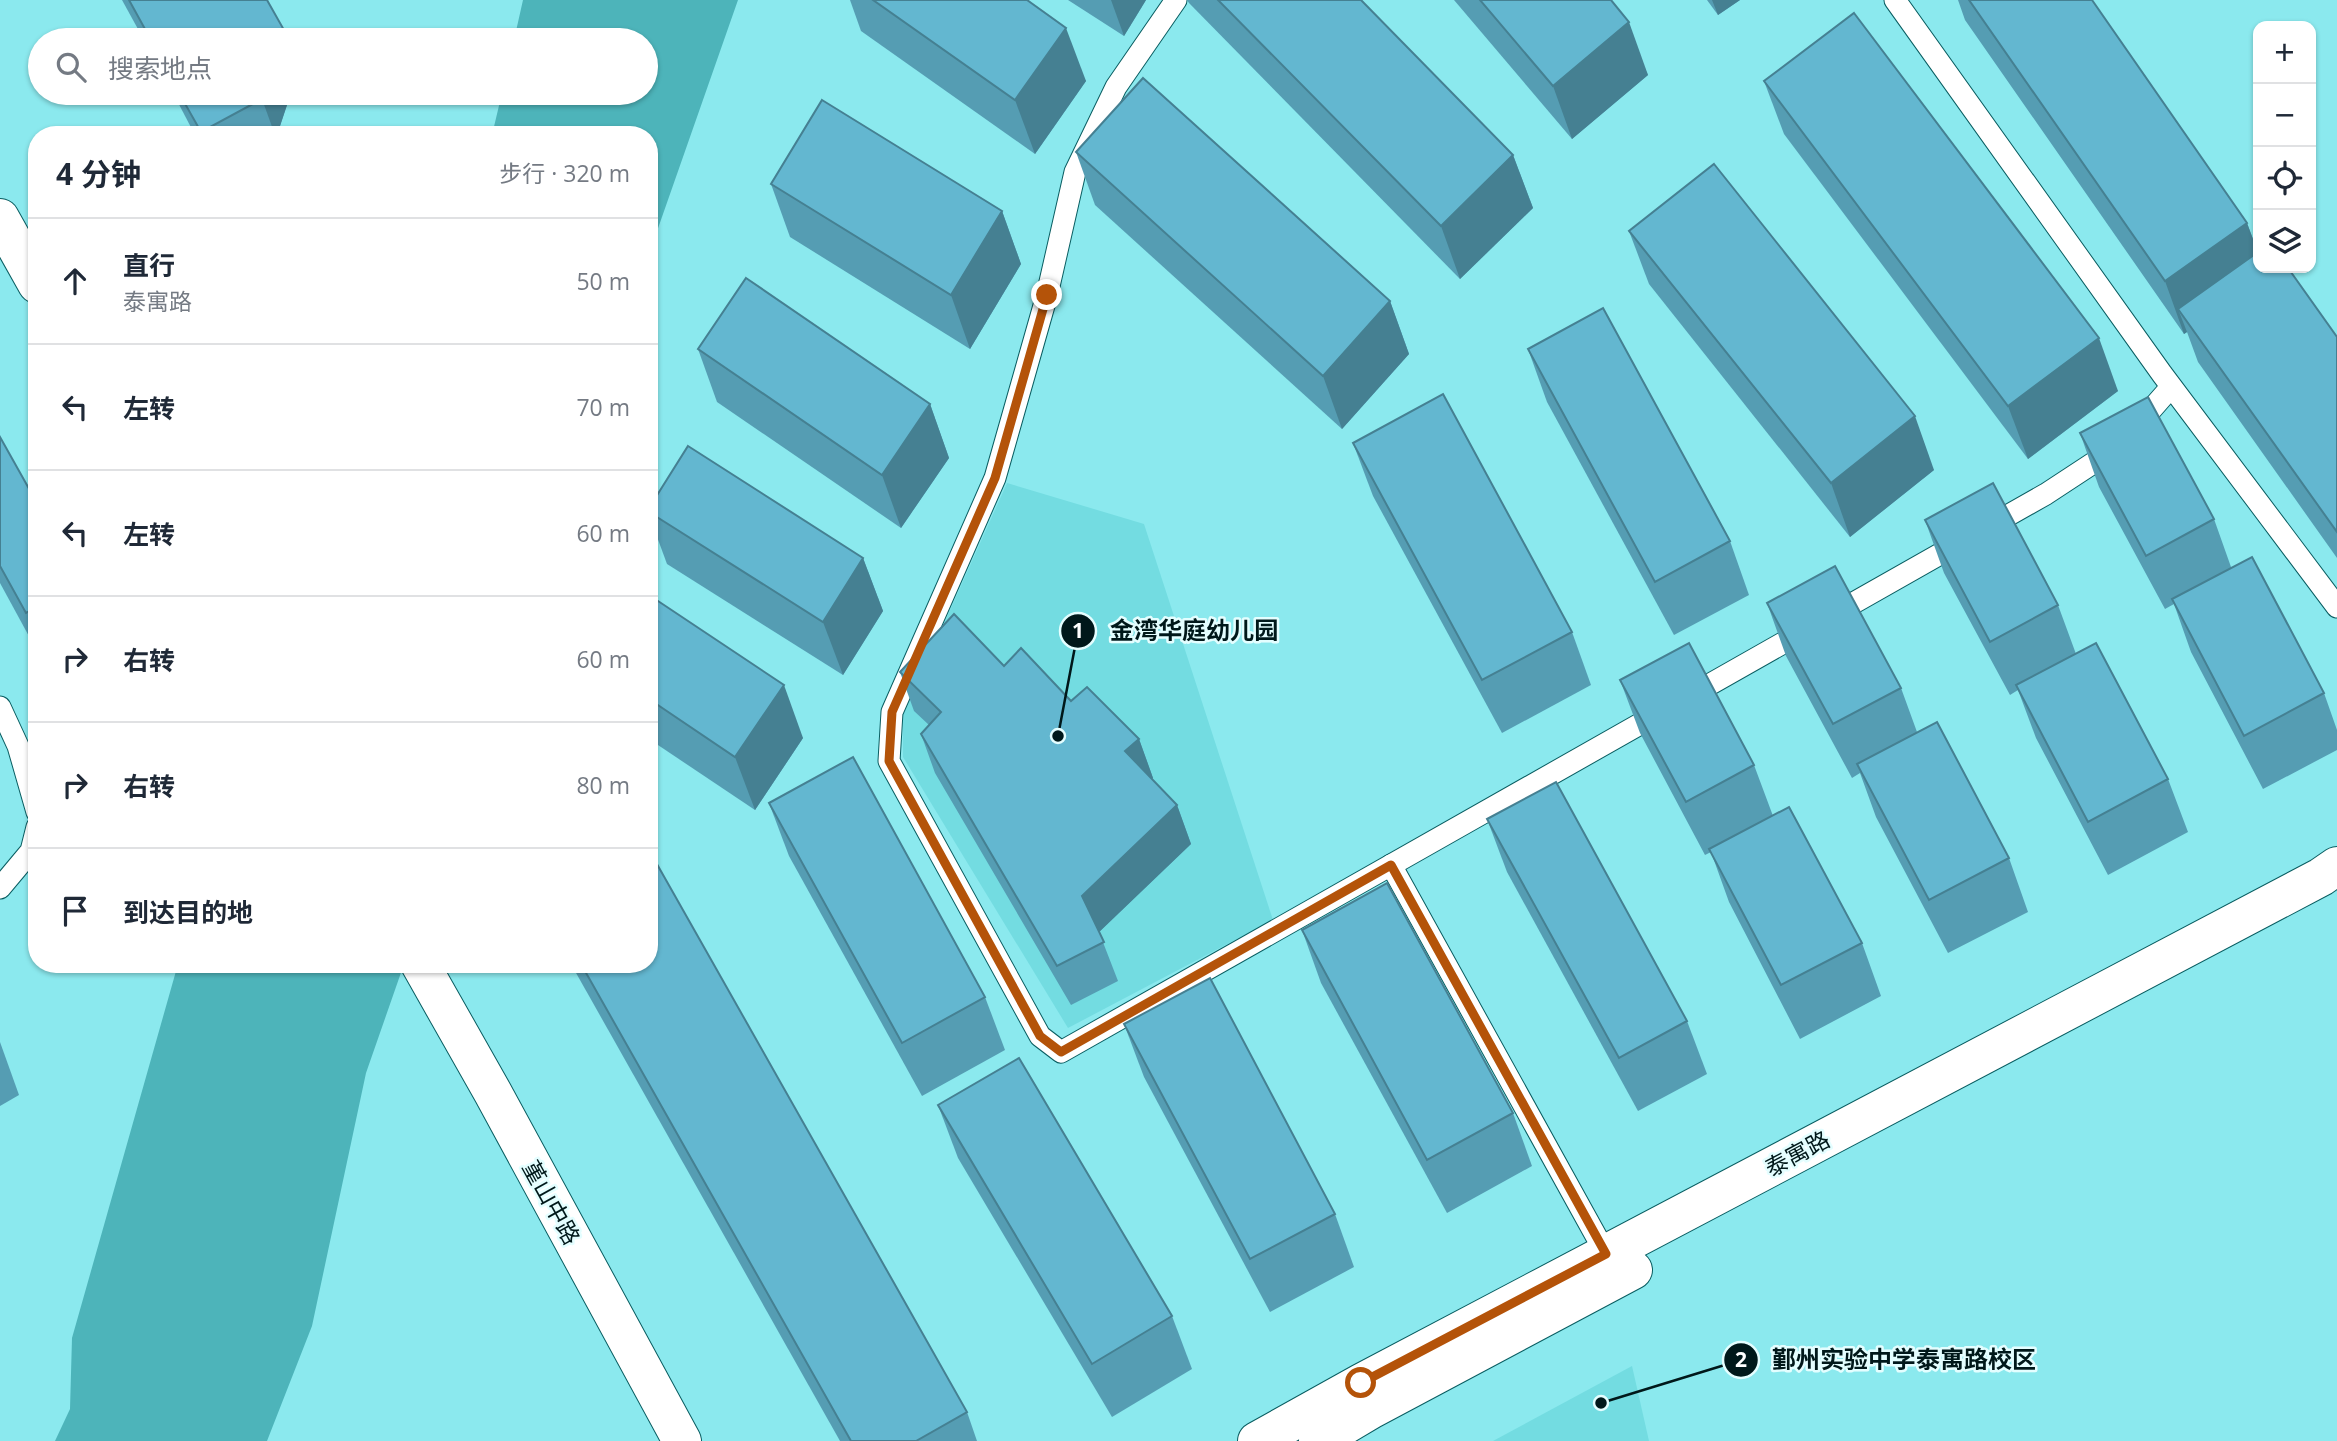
<!DOCTYPE html>
<html lang="zh">
<meta charset="utf-8">
<style>
body{margin:0;font-family:"Open Sans","Noto Sans SC",sans-serif;background:#f6f6f7;color:#1f2937}
.controls{position:absolute;right:21px;top:21px;display:grid;overflow:hidden;border-radius:14px;box-shadow:0 2px 5px #0004}
.controls button{width:63px;height:63px;display:grid;place-items:center;padding:0;border:0;border-bottom:2px solid #e0e1e3;background:#fff;color:#1f2937;font:35px sans-serif}
.stop{position:absolute;width:21px;height:21px;margin:-16px;border:5px solid #b45309;border-radius:50%;background:#fff}
.stop.end{background:#b45309;border-color:#fff;box-shadow:0 2px 7px #0008}
.list{margin:0;padding:0;list-style:none}
h2{display:flex;justify-content:space-between;align-items:center;height:91px;margin:0;padding:0 28px;font-size:30px}
h2 small{font-size:23px;font-weight:400;color:#747a83}
.list li{display:grid;grid-template-columns:46px 1fr auto;gap:21px;align-items:center;box-sizing:border-box;height:126px;padding:0 28px;border-top:2px solid #e0e1e3}
.list b{display:block;font-size:26px;white-space:nowrap}
.list p{margin:0;font-size:23px;white-space:nowrap;color:#747a83}
.list em{font-size:23px;font-style:normal;color:#747a83}
.icon{flex:none;width:38px;height:38px;fill:none;stroke:currentColor;stroke-width:2;stroke-linecap:round;stroke-linejoin:round}
.map{position:relative;flex:none;width:2337px;height:1441px;overflow:hidden}
.search{position:absolute;background:#fff;box-shadow:0 2px 5px #0004;left:28px;top:28px;width:630px;height:77px;display:flex;align-items:center;gap:18px;box-sizing:border-box;padding:0 24px;border-radius:38px;color:#747a83;font-size:26px}
.panel{position:absolute;background:#fff;box-shadow:0 2px 5px #0004;left:28px;top:126px;width:630px;height:847px;border-radius:28px}
.map>svg:first-child{display:block}
.built{fill:#73dce1}
.water{fill:#4db4ba}
.lines{fill:none;stroke-linecap:round;stroke-linejoin:round}
.service-casing{stroke:#095d61;stroke-width:23}
.tertiary-casing{stroke:#095d61;stroke-width:40}
.secondary-casing{stroke:#095d61;stroke-width:40}
.service{stroke:#fff;stroke-width:21}
.tertiary{stroke:#fff;stroke-width:38}
.secondary{stroke:#fff;stroke-width:38}
.wall{fill:#559db3}
.shaded-wall{fill:#458092}
.building{fill:#63b7d0;stroke:#458092;stroke-width:2}
.route{stroke:#b45309;stroke-width:9}
.labels{text-anchor:middle;dominant-baseline:central;stroke-width:5;stroke-linejoin:round;paint-order:stroke}
.street-label{font-size:23px;fill:#00181a;stroke:#e4feff}
.leader{fill:none;stroke:#00181a;stroke-width:2.5}
.callout-dot{fill:#00181a;stroke:#e4feff;stroke-width:2.5}
.mark-label{font-size:21px;text-anchor:middle;font-weight:bold;fill:#fff}
.callout-label{font-size:24px;text-anchor:middle;font-weight:bold;fill:#00181a;stroke:#e4feff;stroke-width:5;stroke-linejoin:round;paint-order:stroke}
</style>
<div class="map">
<svg width="2337" height="1441" viewBox="0 0 2337 1441">
<rect width="100%" height="100%" fill="#8be9ee"/>
<g class="built">
<path d="M1007 483 1144 524 1273 920 1068 1028 903 757V715Z"/>
<path d="M1632 1366 1649 1441H1493Z"/>
</g>
<g class="water">
<path d="M523 0H738L649 254V135H492L502 93H646V40H514Z"/>
<path d="M178 964H404L366 1073 312 1326 267 1441H55L70 1409 72 1338Z"/>
</g>
<g class="lines">
<g class="service-casing">
<g id="service">
<path d="M1176 0 1116 87 1075 172 1047 295 995 478 892 712 889 761 1040 1036 1061 1052 2046 494 2113 450"/>
<path d="M1895 0 2162 374 2337 607"/>
<path d="M2136 427 2171 387"/>
<path d="M0 707 18 746 37 812"/>
<path d="M1391 865 1606 1254"/>
<path d="M0 888 31 851 37 827"/>
</g>
</g>
<g class="tertiary-casing">
<g id="tertiary">
<path d="M0 218 37 284"/>
<path d="M420 964 493 1093 682 1441"/>
</g>
</g>
<g class="secondary-casing">
<g id="secondary">
<path d="M1257 1441 1361 1383 2321 877 2337 866"/>
<path d="M1318 1441 1372 1409 1633 1270"/>
</g>
</g>
<use href="#service" class="service"/>
<use href="#tertiary" class="tertiary"/>
<use href="#secondary" class="secondary"/>
</g>
<g class="wall">
<path d="M122 0H267L284 30 288 40H144Z"/>
<path d="M850 0H1027L1086 81 1035 154 861 31Z"/>
<path d="M1068 0H1146L1124 36Z"/>
<path d="M1187 0H1361L1513 155 1533 208 1460 279 1189 3Z"/>
<path d="M1454 0H1611L1648 75 1572 139Z"/>
<path d="M1707 0H1740L1718 15Z"/>
<path d="M1958 0H2092L2247 223 2258 252 2337 337V558L2198 362 2187 332 2184 334 1965 20Z"/>
<path d="M1764 81 2118 391 2028 459 1784 134Z"/>
<path d="M173 93H291L277 135H195Z"/>
<path d="M1076 152 1390 301 1409 354 1342 429 1095 205Z"/>
<path d="M771 184 1002 211 1021 264 970 349 790 237Z"/>
<path d="M1629 231 1934 470 1850 537 1649 284Z"/>
<path d="M698 349 930 404 949 458 901 528 717 402Z"/>
<path d="M1528 349 1730 541 1749 595 1674 635 1547 402Z"/>
<path d="M2080 433 2214 519 2231 567 2324 693 2337 730V750L2263 789 2191 652 2174 604 2165 609 2099 487Z"/>
<path d="M0 437 37 503V651L0 583Z"/>
<path d="M1353 443 1572 632 1591 685 1502 733 1373 496Z"/>
<path d="M649 508 863 558 883 611 843 675 667 564 649 515Z"/>
<path d="M1925 520 2058 605 2076 654 2168 779 2188 832 2108 875 2036 738 2018 690 2010 695 1944 573Z"/>
<path d="M649 595 803 738 755 810 649 739Z"/>
<path d="M1767 603 1901 688 1917 732 2009 858 2028 912 1948 953 1876 817 1860 773 1852 778 1786 656Z"/>
<path d="M1004 666 1139 739 1153 778 1152 779 1177 805 1191 844 1099 932 1118 981 1071 1005 935 773 921 734 929 725 914 711 900 672Z"/>
<path d="M1620 680 1754 765 1773 816 1862 943 1881 996 1800 1039 1729 902 1711 852 1705 855 1640 733Z"/>
<path d="M769 803 985 997 1005 1050 922 1096 789 856Z"/>
<path d="M1487 819 1687 1021 1707 1074 1638 1111 1507 872Z"/>
<path d="M1302 930 1513 1113 1532 1166 1447 1213 1321 983Z"/>
<path d="M571 964H649L967 1412 977 1441H840Z"/>
<path d="M1124 1024 1335 1214 1354 1267 1270 1312 1144 1077Z"/>
<path d="M0 1042 19 1095 0 1106Z"/>
<path d="M938 1105 1172 1316 1192 1369 1112 1417 958 1158Z"/>
</g>
<g class="shaded-wall">
<path d="M1111 0H1146L1124 36Z"/>
<path d="M1712 0H1740L1718 15Z"/>
<path d="M1629 22 1648 75 1572 139 1553 86Z"/>
<path d="M1066 28 1086 81 1035 154 1015 100Z"/>
<path d="M284 30 288 40H281Z"/>
<path d="M264 93H291L277 135H275L262 99Z"/>
<path d="M1513 155 1533 208 1460 279 1441 226Z"/>
<path d="M1002 211 1021 264 970 349 951 295Z"/>
<path d="M2247 223 2258 253 2178 309 2187 332 2184 334 2165 281Z"/>
<path d="M1390 301 1409 354 1342 429 1323 376Z"/>
<path d="M2099 338 2118 391 2028 459 2008 406Z"/>
<path d="M930 404 949 458 901 528 882 475Z"/>
<path d="M1915 416 1934 470 1850 537 1831 483Z"/>
<path d="M863 558 883 611 843 675 823 622Z"/>
<path d="M784 685 803 738 755 810 735 757Z"/>
<path d="M1139 739 1153 778 1139 790 1125 751Z"/>
<path d="M1177 805 1191 844 1096 935 1082 896Z"/>
</g>
<g class="building">
<path d="M129 0H267L284 30 281 40H151Z"/>
<path d="M873 0H1027L1066 28 1015 100Z"/>
<path d="M1218 0H1361L1513 155 1441 226Z"/>
<path d="M1480 0H1611L1629 22 1553 86Z"/>
<path d="M1969 0H2092L2247 223 2165 281Z"/>
<path d="M1854 13 2099 338 2008 406 1764 81Z"/>
<path d="M1143 78 1390 301 1323 376 1076 152Z"/>
<path d="M179 93H264L262 99 201 132Z"/>
<path d="M822 100 1002 211 951 295 771 184Z"/>
<path d="M1714 164 1915 416 1831 483 1629 231Z"/>
<path d="M2258 252V268H2288L2337 337V532L2178 309Z"/>
<path d="M746 278 930 404 882 475 698 349Z"/>
<path d="M1603 308 1730 541 1655 582 1528 349Z"/>
<path d="M1443 394 1572 632 1482 680 1353 443Z"/>
<path d="M2148 397 2214 519 2146 556 2080 433Z"/>
<path d="M0 437 37 503V607L26 613 0 566Z"/>
<path d="M688 446 863 558 823 622 649 512V508Z"/>
<path d="M1993 483 2058 605 1990 642 1925 520Z"/>
<path d="M2252 557 2324 693 2244 736 2172 599Z"/>
<path d="M1835 566 1901 688 1833 724 1767 603Z"/>
<path d="M649 595 784 685 735 757 649 699Z"/>
<path d="M954 614 1004 666 1021 648 1071 701 1087 687 1139 739 1125 751 1177 805 1082 896 1104 942 1057 966 921 734 941 712 900 672Z"/>
<path d="M1689 643 1754 765 1686 802 1620 680Z"/>
<path d="M2096 643 2168 779 2088 822 2016 685Z"/>
<path d="M1937 722 2009 858 1929 900 1857 764Z"/>
<path d="M853 757 985 997 902 1043 769 803Z"/>
<path d="M1556 782 1687 1021 1619 1058 1487 819Z"/>
<path d="M1789 807 1862 943 1781 985 1709 849Z"/>
<path d="M649 850 967 1412 916 1441H851L581 964H649Z"/>
<path d="M1387 883 1513 1113 1427 1160 1302 930Z"/>
<path d="M1210 978 1335 1214 1250 1259 1124 1024Z"/>
<path d="M1019 1058 1172 1316 1092 1364 938 1105Z"/>
</g>
<g class="lines">
<path class="route" d="M1047 295 995 478 892 712 889 761 1040 1036 1061 1052 1391 865 1606 1254 1361 1383"/>
</g>
<g class="labels">
<g class="street-label">
<text transform="translate(1797 1153) rotate(-28)">泰寓路</text>
<text transform="translate(552 1202) rotate(61)">堇山中路</text>
</g>
</g>
<path class="leader" d="M1058 736L1078 631M1601 1403L1741 1360"/>
<g class="callout-dot">
<circle cx="1058" cy="736" r="7"/>
<circle cx="1601" cy="1403" r="7"/>
<circle cx="1078" cy="631" r="18"/>
<circle cx="1741" cy="1360" r="18"/>
</g>
<g class="mark-label">
<text x="1078" y="638">1</text>
<text x="1741" y="1367">2</text>
</g>
<g class="callout-label">
<text x="1194" y="639">金湾华庭幼儿园</text>
<text x="1904" y="1368">鄞州实验中学泰寓路校区</text>
</g>
</svg>
<div class="controls">
<button>+</button>
<button>−</button>
<button><svg class="icon" aria-label="locate" viewBox="0 0 24 24"><circle cx="12" cy="12" r="6"/><path d="M12 2v4M12 18v4M2 12h4M18 12h4"/></svg></button>
<button><svg class="icon" aria-label="layers" viewBox="0 0 24 24"><path d="M12 4l9 5-9 5-9-5zM3 14l9 5 9-5"/></svg></button>
</div>
<div class="stop" style="left:1361px;top:1383px"></div>
<div class="stop end" style="left:1047px;top:295px"></div>
<div class="search"><svg class="icon" aria-label="search" viewBox="0 0 24 24"><circle cx="10" cy="10" r="6"/><path d="M15 15l6 6"/></svg>搜索地点</div>
<section class="panel">
<h2>4 分钟<small>步行 · 320 m</small></h2>
<ul class="list">
<li><svg class="icon" aria-label="ahead" viewBox="0 0 24 24"><path d="M12 20V5M6 11l6-6 6 6"/></svg><div><b>直行</b><p>泰寓路</p></div><em>50 m</em></li>
<li><svg class="icon" aria-label="left" viewBox="0 0 24 24"><path d="M17 20v-9H6M10 6l-5 5 5 5"/></svg><div><b>左转</b></div><em>70 m</em></li>
<li><svg class="icon" aria-label="left" viewBox="0 0 24 24"><path d="M17 20v-9H6M10 6l-5 5 5 5"/></svg><div><b>左转</b></div><em>60 m</em></li>
<li><svg class="icon" aria-label="right" viewBox="0 0 24 24"><path d="M7 20v-9h11M14 6l5 5-5 5"/></svg><div><b>右转</b></div><em>60 m</em></li>
<li><svg class="icon" aria-label="right" viewBox="0 0 24 24"><path d="M7 20v-9h11M14 6l5 5-5 5"/></svg><div><b>右转</b></div><em>80 m</em></li>
<li><svg class="icon" aria-label="arrive" viewBox="0 0 24 24"><path d="M6 21V4h12l-3 4 3 4H6"/></svg><div><b>到达目的地</b></div></li>
</ul>
</section>
</div>
